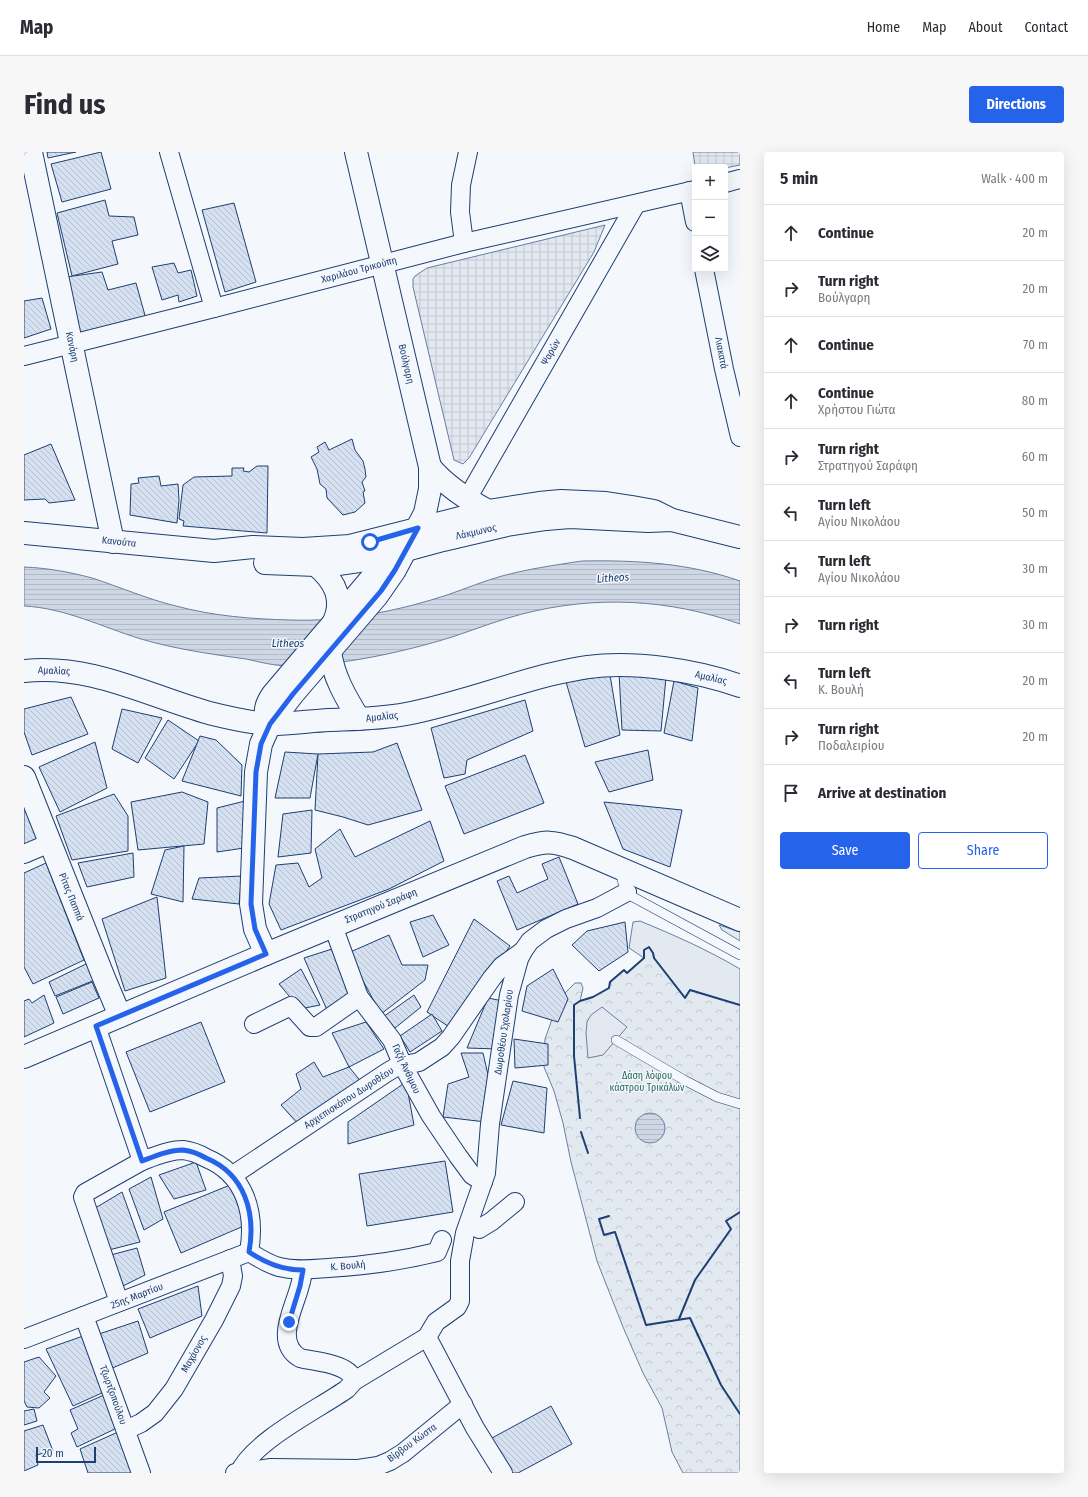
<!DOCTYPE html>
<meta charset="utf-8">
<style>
body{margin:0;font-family:"Fira Sans Condensed",sans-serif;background:#f7f7f7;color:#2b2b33}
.controls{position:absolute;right:12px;top:12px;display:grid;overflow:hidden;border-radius:4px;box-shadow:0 4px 16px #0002}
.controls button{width:36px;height:36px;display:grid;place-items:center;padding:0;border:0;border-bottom:1px solid #e1e1e2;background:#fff;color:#2b2b33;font:20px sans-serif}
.scale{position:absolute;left:12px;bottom:10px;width:60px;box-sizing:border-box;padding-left:4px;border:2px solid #1d3f73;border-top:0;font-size:11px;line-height:14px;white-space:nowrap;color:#1d3f73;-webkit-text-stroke:3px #f4f7fb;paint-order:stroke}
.stop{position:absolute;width:12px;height:12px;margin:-9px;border:3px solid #2563eb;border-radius:50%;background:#fff}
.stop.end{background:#2563eb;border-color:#fff;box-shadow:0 1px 4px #0008}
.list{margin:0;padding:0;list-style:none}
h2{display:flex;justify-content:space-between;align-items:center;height:52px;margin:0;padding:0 16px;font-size:17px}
h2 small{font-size:13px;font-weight:400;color:#7c7c81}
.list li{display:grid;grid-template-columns:26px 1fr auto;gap:12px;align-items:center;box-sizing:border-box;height:56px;padding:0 16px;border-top:1px solid #e1e1e2}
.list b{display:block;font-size:15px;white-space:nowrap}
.list p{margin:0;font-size:13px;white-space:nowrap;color:#7c7c81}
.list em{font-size:13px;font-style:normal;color:#7c7c81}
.actions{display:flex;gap:8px;padding:12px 16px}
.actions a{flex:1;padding:9px 0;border:1px solid #2563eb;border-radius:4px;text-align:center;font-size:14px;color:#2563eb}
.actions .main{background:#2563eb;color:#fff}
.icon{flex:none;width:22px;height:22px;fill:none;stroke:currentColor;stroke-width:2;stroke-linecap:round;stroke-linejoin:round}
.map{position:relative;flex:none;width:716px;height:1321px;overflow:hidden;border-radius:4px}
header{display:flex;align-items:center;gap:24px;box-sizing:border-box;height:56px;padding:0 20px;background:#fff;border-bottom:1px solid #e1e1e2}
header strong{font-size:19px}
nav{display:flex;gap:22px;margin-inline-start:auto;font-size:14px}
.intro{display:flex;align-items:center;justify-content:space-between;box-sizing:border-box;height:96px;padding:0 24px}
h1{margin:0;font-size:28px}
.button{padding:10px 18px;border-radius:4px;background:#2563eb;color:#fff;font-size:14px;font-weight:700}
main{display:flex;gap:24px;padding:0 24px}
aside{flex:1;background:#fff;border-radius:4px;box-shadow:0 4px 16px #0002}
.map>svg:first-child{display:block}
.grass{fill:#e3e9f0;stroke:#687fa3}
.forest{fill:url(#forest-crowns);stroke:#687fa3}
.parking{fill:#e3e8f0;stroke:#687fa3}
.plaza{fill:url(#plaza-grid);stroke:#687fa3}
.water{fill:url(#water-rules);stroke:#687fa3}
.building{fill:url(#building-back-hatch);stroke:#1d3f73}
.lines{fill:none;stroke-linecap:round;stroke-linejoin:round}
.lane-casing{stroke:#1d3f73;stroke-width:10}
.street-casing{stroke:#1d3f73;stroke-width:20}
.secondary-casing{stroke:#1d3f73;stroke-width:24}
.primary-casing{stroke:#1d3f73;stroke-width:24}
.lane{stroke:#f4f7fb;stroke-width:9}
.street{stroke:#f4f7fb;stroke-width:18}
.secondary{stroke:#f4f7fb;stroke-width:22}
.primary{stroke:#f4f7fb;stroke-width:22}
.wall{stroke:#1d3f73;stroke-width:2}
.route{stroke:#2563eb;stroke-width:5}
.labels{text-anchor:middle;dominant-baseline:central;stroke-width:3;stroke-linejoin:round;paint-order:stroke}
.street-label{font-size:10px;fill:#1d3f73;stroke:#f4f7fb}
.park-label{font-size:10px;fill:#2c6c60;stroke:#f4f7fb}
.water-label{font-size:11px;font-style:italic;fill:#1d3f73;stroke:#f4f7fb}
</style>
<header>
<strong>Map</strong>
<nav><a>Home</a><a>Map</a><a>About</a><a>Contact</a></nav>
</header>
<div class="intro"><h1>Find us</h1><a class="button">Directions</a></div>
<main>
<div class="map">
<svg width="716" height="1321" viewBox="0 0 716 1321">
<defs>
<pattern id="forest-crowns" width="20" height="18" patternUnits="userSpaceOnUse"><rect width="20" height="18" fill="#e3e9f0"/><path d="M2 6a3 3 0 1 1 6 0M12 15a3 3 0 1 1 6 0" fill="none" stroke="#c2c9d1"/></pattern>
<pattern id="plaza-grid" width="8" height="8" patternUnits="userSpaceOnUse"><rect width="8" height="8" fill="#e3e8f0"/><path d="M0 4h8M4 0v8" fill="none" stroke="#c2c8d1"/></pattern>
<pattern id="water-rules" width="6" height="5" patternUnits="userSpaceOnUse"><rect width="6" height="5" fill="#cfd7e4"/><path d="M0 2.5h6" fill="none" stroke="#b1bac7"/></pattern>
<pattern id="building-back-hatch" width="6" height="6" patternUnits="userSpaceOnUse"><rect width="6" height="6" fill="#d5e0f0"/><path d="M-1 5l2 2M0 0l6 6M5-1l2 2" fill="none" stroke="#b6c1d1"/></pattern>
</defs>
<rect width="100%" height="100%" fill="#f4f7fb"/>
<g class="grass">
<path d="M616 769C650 783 684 798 716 817V853L666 839 661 846 630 806 629 801 620 806 605 796 609 770Z"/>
<path d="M695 773 716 780V789L698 778Z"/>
</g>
<path class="forest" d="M625 795 629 801 630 806 661 845 666 838 716 853V1321H659L648 1300 638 1256 619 1221 599 1175 573 1109 547 1010 539 971 530 939 520 915 521 887 531 859 541 841 551 831H557L559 836 556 849 569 845 585 836 586 830 600 818 603 821 620 806V798Z"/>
<path class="parking" d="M578 855 603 875 579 903 564 906 562 881 563 870 567 863Z"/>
<g class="plaza">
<path d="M669 0H716V13L701 16V15H673L671 14Z"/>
<path d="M581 73 570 100 445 306 439 312 430 308 389 135V127L391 124 403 116Z"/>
</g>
<g class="water">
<path d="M558 409C612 408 665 411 716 429V472C645 447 572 443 498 462 475 468 452 477 428 485 380 500 316 514 265 514 251 514 236 510 222 507 186 502 151 497 117 487 78 475 41 456 0 454V415C23 416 46 420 68 426 96 435 123 447 152 454 189 464 227 467 266 468 320 470 375 459 426 442 443 436 460 429 478 424 504 417 531 413 558 409Z"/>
<circle cx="626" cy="976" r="15"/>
</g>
<g class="building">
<path d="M23 0H52L24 6Z"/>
<path d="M77 0 87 37 38 50 27 12Z"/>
<path d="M81 48 85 64 110 65 114 83 88 89 94 112 48 124 33 61Z"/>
<path d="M210 51 232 130 201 140 178 58Z"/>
<path d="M150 111 154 121 167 118 173 144 155 150 154 143 138 148 128 115Z"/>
<path d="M78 120 84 138 112 131 122 167 53 185 42 125Z"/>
<path d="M18 146 27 177 0 186V149Z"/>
<path d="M328 287 331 298 339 309 341 317 342 325 338 330 341 339 339 340 341 351 331 360 319 363 303 346 302 337 296 332 293 317 287 305 295 300 293 295 301 290 305 298Z"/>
<path d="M27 292 51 348 25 351 21 347 0 348V303Z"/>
<path d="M233 314H244L243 381 159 374 160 369 155 367 159 333 170 325 208 324V316H220L219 319 225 320Z"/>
<path d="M135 324 137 334 154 332 155 348 153 371 106 363 107 332 115 331 114 326Z"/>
<path d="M595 520 642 525 637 579 598 578Z"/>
<path d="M586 523 596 583 561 595 542 530Z"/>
<path d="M650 529 674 536 668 589 640 581Z"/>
<path d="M47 545 64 582 8 603 0 580V557Z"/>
<path d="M501 548 509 579 443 608 441 622 420 626 407 576Z"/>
<path d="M98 557 138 566 114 611 88 597Z"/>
<path d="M144 568 175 589 150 627 121 606Z"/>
<path d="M176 584 192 588 218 613 217 644 158 629Z"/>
<path d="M71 590 83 636 36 660 15 615Z"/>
<path d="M373 591 398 658 344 673 319 665 291 658 294 602 349 600Z"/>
<path d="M624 598 629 628 585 640 571 610Z"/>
<path d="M261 600 294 602 286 646H251Z"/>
<path d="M501 603 520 651 440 682 421 634Z"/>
<path d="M158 640 184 650 180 692 114 698 107 650Z"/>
<path d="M90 642 104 664V699L48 708 32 664Z"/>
<path d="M221 649 220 696 193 700V656Z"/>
<path d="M580 650 658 658 646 715 599 697Z"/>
<path d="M0 653 19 686 0 693Z"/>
<path d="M288 658 287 701 254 705 259 662Z"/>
<path d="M406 669 420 709 365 737 257 778 245 752 252 713 274 711 285 735 298 726 291 697 316 677 331 705Z"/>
<path d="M160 694 159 750 127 742 141 698Z"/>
<path d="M109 701 110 725 63 735 54 711Z"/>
<path d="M535 705 554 752 493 778 473 729 485 724 493 741 524 727 518 712Z"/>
<path d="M22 711 60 808 9 832 0 815V721Z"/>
<path d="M218 724 215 752 168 747 175 726Z"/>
<path d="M133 745 142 826 101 839 78 767Z"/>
<path d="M409 763 425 793 399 805 386 770Z"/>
<path d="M450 767 486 794 428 877 403 860Z"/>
<path d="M601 770 604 800 575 819 548 793 563 779Z"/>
<path d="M365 783 378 813H404L401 828 357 862 324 801Z"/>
<path d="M308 797 327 846 303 858 280 806Z"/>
<path d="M64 811 71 828 31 844 25 830Z"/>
<path d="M277 817 296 853 276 857 255 832Z"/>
<path d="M529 817 544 847 534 870 498 859 503 834Z"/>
<path d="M68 830 75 846 39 862 32 845Z"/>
<path d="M20 843 30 871 0 885V849L5 847 8 851Z"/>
<path d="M390 843 397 855 371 876 359 865Z"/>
<path d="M464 846 479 849 474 897 443 896Z"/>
<path d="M408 862 418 879 386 900 376 884Z"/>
<path d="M177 870 201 930 126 960 102 900Z"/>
<path d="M342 870 360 897 325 915 308 881Z"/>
<path d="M490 887 524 892V913L491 916Z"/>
<path d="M437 901H459L468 940 462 970 419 965 424 932 445 925Z"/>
<path d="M290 910 299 925 325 915 339 932 274 972 257 953 277 937 272 922Z"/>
<path d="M489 929 523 936 520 981 477 973Z"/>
<path d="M382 930 390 973 324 992V970Z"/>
<path d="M421 1009 429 1060 343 1074 335 1022Z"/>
<path d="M172 1010 182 1038 150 1047 135 1023Z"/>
<path d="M127 1025 139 1067 120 1078 105 1037Z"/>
<path d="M206 1033 222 1073 157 1101 140 1060Z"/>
<path d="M98 1040 116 1090 77 1100 68 1058Z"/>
<path d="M113 1096 121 1123 95 1136 83 1104Z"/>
<path d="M174 1134 178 1164 126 1186 114 1157Z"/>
<path d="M114 1169 124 1201 86 1217 75 1182Z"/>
<path d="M62 1183 80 1240 49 1254 22 1197Z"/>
<path d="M15 1205 32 1224 20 1240 26 1246 15 1256 3 1255 0 1249V1210Z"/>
<path d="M80 1243 93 1276 53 1295 47 1281 54 1277 46 1258Z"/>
<path d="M527 1254 548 1292 494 1321H487L468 1286Z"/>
<path d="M10 1257 13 1269 0 1273V1259Z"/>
<path d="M19 1273 29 1299 12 1303 14 1313 0 1319V1279Z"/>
<path d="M94 1280 108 1321H64L56 1297Z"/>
</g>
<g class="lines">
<g class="lane-casing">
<g id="lane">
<path d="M598 718C596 729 601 738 609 745L716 803"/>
<path d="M592 888 660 928 693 945 716 952"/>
</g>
</g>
<g class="street-casing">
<g id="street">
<path d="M145 0 190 156"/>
<path d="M701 31 716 27"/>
<path d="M665 39 671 70"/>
<path d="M440 91 436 60 437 33 444 0"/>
<path d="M680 117 700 217 716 285"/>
<path d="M0 204 190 156 440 91 671 38"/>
<path d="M443 347 612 52"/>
<path d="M0 702 26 691"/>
<path d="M309 774 335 845 368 888 379 914 407 964 434 1004 448 1023 459 1030"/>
<path d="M230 872 267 854 286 875H292L335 845"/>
<path d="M72 874 118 1009C131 1004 145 998 159 998 167 999 175 1002 182 1006 221 1022 232 1061 225 1100"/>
<path d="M209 1023 362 921 372 915 395 910 418 895 427 885 468 826 478 814 499 799"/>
<path d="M455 1077 468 1069 491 1050"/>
<path d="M225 1100C235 1106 244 1112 255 1115 271 1119 287 1117 304 1116 340 1114 377 1109 413 1100L418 1088"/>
<path d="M279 1118C278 1123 278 1128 276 1133 271 1155 249 1190 276 1206 291 1210 326 1211 330 1229"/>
<path d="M95 1150 59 1045 61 1041 118 1009"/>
<path d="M60 1164 117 1321"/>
<path d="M0 1187 225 1100"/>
<path d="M102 1278 117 1271 131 1261 150 1237 190 1168 207 1134 209 1124 206 1107"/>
<path d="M211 1321 247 1316 334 1317 354 1314 366 1309 379 1301 439 1252"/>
<path d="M215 1321C229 1289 293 1258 323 1237L330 1229 403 1185"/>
<path d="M479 1321 451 1276 403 1185 412 1170 433 1155 436 1149V1109L441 1081 462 1021 466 972 485 843 495 807 499 799 506 789 522 777 542 767 573 756 603 740"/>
</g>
</g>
<g class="secondary-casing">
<g id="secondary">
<path d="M7 0 89 390"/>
<path d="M406 315C422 334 442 347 464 359"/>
<path d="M0 381 190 399 229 395 279 397 326 394 464 359 515 351 537 349 582 351 608 355 630 359 648 368"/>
<path d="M241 411 292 413 314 412 349 407 419 388 483 373 522 367 546 365 624 369 648 368 716 385"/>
<path d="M292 413C311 429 320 447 310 470"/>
<path d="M306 499C309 524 322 546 335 567"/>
<path d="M0 519C67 512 122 543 185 561 205 566 226 571 246 572 266 572 286 569 305 568 331 567 357 567 382 562 430 553 477 535 524 523 537 520 550 517 564 515 610 509 672 518 716 534"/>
<path d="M245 572C239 560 242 552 249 542L350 423 368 409"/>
<path d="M0 625 80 826 96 864"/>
<path d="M242 802 231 777 227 752 232 620 237 592 246 572 269 542 353 444 371 418 401 361 406 337V315L332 0"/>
</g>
</g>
<g class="primary-casing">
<path id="primary" d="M0 905 242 802 501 695C522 689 528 689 549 696L716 768"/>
</g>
<use href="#lane" class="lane"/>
<use href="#street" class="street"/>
<use href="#secondary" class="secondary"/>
<use href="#primary" class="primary"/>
<g class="wall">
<path d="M556 966 550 904V853L556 849 569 845 585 836 586 830 600 818 603 821 620 806V798L625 795 629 801 630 806 661 846 666 838 716 853"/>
<path d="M557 980 564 1001"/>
<path d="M585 1064 575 1067 580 1083 591 1080 622 1173 666 1166 697 1233 716 1262"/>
<path d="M655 1167 671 1128 707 1077 702 1069 716 1060"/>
</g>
</g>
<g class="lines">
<path class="route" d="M265 1170 276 1134 279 1118C258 1118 242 1111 225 1100 232 1061 221 1022 182 1006 175 1002 167 999 159 998 145 998 131 1004 118 1009L72 874 242 802 231 777 227 752 232 620 237 592 246 572 269 542 357 439 371 418 394 376 346 390"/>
</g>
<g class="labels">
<g class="street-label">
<text transform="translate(335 118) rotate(-15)">Χαριλάου Τρικούπη</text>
<text transform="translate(48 195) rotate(78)">Κανάρη</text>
<text transform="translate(527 200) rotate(-60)">Ψαρών</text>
<text transform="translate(697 201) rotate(79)">Λιακατά</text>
<text transform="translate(382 212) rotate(77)">Βούλγαρη</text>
<text transform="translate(452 380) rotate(-13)">Λάκμωνος</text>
<text transform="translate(95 390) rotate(6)">Κανούτα</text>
<text transform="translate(30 519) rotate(3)">Αμαλίας</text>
<text transform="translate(687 526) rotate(13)">Αμαλίας</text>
<text transform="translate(358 565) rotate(-6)">Αμαλίας</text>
<text transform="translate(47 745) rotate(68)">Ρίτας Παππά</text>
<text transform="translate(357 754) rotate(-22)">Στρατηγού Σαράφη</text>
<text transform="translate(480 880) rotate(-82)">Δωροθέου Σχολαρίου</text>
<text transform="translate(382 917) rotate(65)">Γαζή Άνθιμου</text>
<text transform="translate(325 946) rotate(-33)">Αρχιεπισκόπου Δωροθέου</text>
<text transform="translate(324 1114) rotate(-5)">Κ. Βουλή</text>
<text transform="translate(113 1144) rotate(-21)">25ης Μαρτίου</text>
<text transform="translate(170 1202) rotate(-60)">Μαχάονος</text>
<text transform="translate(89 1243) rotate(70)">Τζωρτζοπούλου</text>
<text transform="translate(388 1291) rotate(-36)">Βίρβου Κώστα</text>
</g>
<g class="park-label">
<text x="623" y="924">Δάση λόφου<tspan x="623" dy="12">κάστρου Τρικάλων</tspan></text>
</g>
<g class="water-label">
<text transform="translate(589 426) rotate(-4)">Litheos</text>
<text x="264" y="491">Litheos</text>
</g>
</g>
</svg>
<div class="controls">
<button>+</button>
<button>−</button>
<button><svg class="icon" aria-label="layers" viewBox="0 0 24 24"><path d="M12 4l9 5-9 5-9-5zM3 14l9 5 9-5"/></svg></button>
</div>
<div class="scale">20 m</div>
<div class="stop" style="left:346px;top:390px"></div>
<div class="stop end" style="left:265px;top:1170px"></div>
</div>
<aside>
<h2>5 min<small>Walk · 400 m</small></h2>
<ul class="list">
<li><svg class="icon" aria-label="ahead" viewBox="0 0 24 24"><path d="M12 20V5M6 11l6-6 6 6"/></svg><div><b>Continue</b></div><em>20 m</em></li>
<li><svg class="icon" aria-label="right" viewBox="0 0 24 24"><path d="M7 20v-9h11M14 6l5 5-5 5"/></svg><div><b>Turn right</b><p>Βούλγαρη</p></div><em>20 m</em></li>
<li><svg class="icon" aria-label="ahead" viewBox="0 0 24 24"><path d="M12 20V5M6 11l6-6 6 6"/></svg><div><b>Continue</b></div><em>70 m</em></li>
<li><svg class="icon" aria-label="ahead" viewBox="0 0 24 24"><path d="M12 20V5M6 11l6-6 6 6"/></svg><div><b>Continue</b><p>Χρήστου Γιώτα</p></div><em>80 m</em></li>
<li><svg class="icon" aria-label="right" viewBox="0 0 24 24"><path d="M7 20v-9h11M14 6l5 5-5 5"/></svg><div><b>Turn right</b><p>Στρατηγού Σαράφη</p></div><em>60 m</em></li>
<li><svg class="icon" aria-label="left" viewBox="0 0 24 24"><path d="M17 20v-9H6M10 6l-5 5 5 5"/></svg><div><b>Turn left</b><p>Αγίου Νικολάου</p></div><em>50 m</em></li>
<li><svg class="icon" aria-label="left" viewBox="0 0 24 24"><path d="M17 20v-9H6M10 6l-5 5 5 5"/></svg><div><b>Turn left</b><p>Αγίου Νικολάου</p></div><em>30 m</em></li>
<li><svg class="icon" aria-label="right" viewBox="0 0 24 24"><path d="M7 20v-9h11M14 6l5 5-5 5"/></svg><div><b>Turn right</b></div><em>30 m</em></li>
<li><svg class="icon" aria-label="left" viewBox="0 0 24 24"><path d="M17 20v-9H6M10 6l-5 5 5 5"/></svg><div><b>Turn left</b><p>Κ. Βουλή</p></div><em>20 m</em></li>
<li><svg class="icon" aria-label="right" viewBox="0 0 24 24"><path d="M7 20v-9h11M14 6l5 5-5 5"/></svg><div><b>Turn right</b><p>Ποδαλειρίου</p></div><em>20 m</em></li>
<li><svg class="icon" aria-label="arrive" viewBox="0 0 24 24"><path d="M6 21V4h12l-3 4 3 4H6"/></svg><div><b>Arrive at destination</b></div></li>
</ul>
<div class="actions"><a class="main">Save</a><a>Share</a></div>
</aside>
</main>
